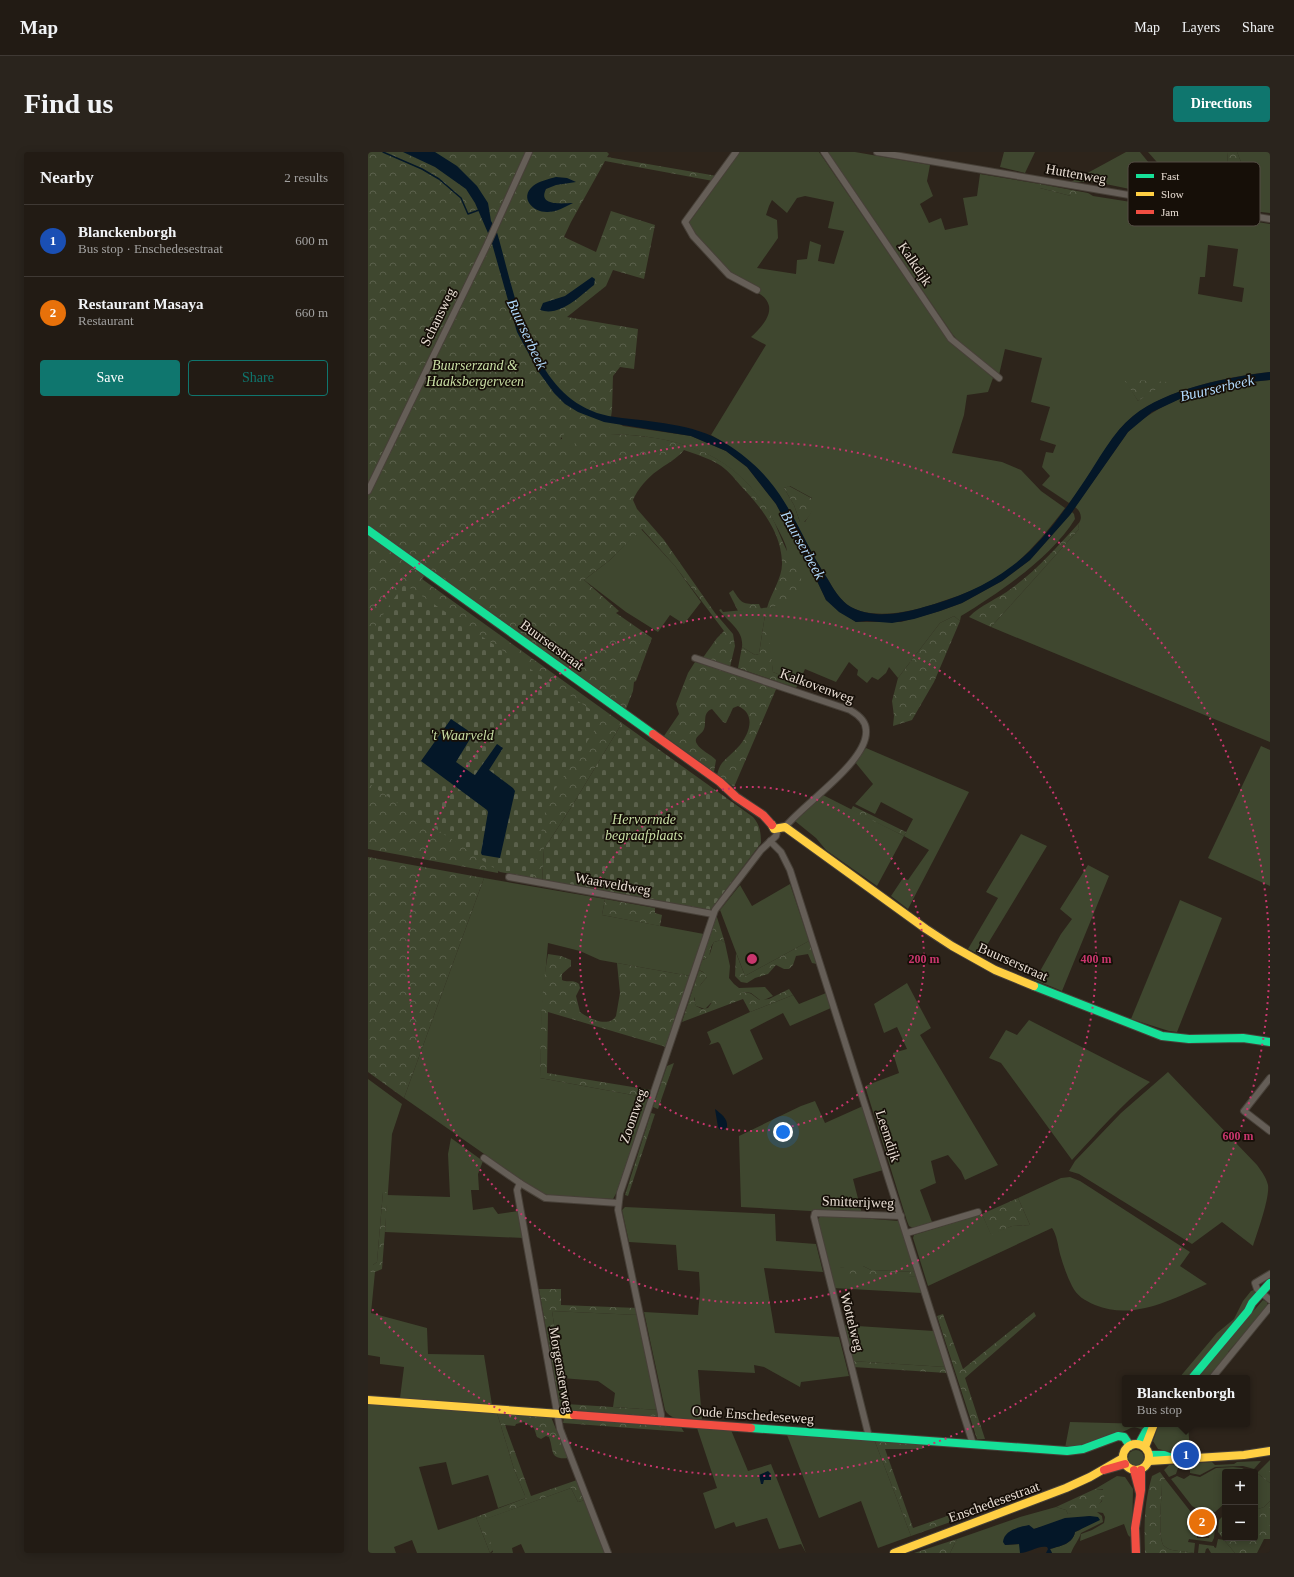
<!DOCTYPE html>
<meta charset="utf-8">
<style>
body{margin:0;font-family:Georgia,serif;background:#2a241d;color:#f1f3f6}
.controls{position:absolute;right:12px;bottom:12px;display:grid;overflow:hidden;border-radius:4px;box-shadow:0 2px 10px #0003}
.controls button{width:36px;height:36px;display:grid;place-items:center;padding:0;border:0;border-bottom:1px solid #3f3934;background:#221b14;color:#f1f3f6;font:20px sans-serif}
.you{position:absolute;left:415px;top:980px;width:14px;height:14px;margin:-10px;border:3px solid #fff;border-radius:50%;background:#1a73e8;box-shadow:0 0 0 6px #1a73e833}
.badge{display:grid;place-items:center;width:26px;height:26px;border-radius:50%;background:#0f766e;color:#fff;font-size:13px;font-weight:700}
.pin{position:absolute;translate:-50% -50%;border:2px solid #fff;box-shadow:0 1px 4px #0006}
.popup{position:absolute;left:754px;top:1223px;width:128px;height:52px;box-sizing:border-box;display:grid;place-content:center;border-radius:4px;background:#221b14;filter:drop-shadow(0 1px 3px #0005);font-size:13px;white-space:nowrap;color:#a2a1a0}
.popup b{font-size:15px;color:#f1f3f6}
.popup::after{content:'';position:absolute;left:50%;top:100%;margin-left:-8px;border:8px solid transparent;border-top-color:#221b14}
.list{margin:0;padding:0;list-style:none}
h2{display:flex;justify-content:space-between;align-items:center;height:52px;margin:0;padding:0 16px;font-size:17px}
h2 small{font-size:13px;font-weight:400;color:#a2a1a0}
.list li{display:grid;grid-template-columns:26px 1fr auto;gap:12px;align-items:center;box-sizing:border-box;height:72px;padding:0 16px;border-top:1px solid #3f3934}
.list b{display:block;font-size:15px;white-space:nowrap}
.list p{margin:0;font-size:13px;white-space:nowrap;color:#a2a1a0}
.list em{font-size:13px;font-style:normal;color:#a2a1a0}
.actions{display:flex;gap:8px;padding:12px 16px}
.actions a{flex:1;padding:9px 0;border:1px solid #0f766e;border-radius:4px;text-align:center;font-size:14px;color:#0f766e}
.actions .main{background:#0f766e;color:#fff}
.map{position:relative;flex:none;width:902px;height:1401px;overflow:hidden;border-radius:4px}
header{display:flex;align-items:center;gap:24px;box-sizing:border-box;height:56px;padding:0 20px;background:#221b14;border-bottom:1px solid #3f3934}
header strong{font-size:19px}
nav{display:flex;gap:22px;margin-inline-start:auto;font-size:14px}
.intro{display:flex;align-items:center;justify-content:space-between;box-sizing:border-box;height:96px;padding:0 24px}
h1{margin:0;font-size:28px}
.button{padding:10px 18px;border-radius:4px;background:#0f766e;color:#fff;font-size:14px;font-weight:700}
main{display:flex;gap:24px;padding:0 24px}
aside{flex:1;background:#221b14;border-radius:4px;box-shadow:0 2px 10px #0003}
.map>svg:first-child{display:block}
.grass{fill:#3f472f;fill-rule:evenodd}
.forest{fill:url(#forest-crowns);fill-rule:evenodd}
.cemetery{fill:url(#cemetery-stones)}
.water{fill:#041728}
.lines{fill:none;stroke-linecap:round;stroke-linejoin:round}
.stream{stroke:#041728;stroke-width:1.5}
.street-casing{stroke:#474038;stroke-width:8}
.fast-casing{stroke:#474038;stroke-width:10}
.slow-casing{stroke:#474038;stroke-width:10}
.jam-casing{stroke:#474038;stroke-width:10}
.street{stroke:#655e57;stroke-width:6}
.fast{stroke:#16e098;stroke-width:8}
.slow{stroke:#ffcf43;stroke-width:8}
.jam{stroke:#f24e42;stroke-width:8}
.ring{fill:none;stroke:#c8366d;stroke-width:2;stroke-dasharray:2 4}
.labels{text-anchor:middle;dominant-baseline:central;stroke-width:3.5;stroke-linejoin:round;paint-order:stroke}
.street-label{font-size:14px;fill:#e9ded4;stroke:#160f08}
.park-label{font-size:14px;font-style:italic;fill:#c9dfa5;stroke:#160f08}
.water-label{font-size:15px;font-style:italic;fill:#b1d9fc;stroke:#160f08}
.key{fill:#160f08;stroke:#554d45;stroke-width:1}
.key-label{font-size:11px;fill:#e9ded4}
.centre{fill:#c8366d;stroke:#160f08;stroke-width:2}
.ring-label{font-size:12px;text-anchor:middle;font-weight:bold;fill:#c8366d;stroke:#160f08;stroke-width:3.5;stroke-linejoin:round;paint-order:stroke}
</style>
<header>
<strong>Map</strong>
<nav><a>Map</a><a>Layers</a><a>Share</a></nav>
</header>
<div class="intro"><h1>Find us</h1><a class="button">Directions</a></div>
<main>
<aside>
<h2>Nearby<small>2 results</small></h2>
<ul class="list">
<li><span class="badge" style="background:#1a4fb4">1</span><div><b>Blanckenborgh</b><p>Bus stop · Enschedesestraat</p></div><em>600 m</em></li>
<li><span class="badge" style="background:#e8710a">2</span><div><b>Restaurant Masaya</b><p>Restaurant</p></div><em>660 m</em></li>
</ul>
<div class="actions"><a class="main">Save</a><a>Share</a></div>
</aside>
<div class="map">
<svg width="902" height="1401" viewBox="0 0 902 1401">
<defs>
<pattern id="forest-crowns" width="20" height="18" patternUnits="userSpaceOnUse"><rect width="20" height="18" fill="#3f472f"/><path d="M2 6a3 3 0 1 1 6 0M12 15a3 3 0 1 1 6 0" fill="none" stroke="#5b614c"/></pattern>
<pattern id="cemetery-stones" width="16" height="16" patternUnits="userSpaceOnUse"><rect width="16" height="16" fill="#3f472f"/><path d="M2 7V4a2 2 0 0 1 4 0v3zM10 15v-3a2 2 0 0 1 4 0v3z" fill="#5b614c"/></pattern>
</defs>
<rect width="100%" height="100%" fill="#2d241b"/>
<g class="grass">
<path d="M372 0H451L575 181 625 226 620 240 599 243 596 263 584 301 634 310 653 318 673 339 697 356C682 376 665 397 645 414 624 431 598 442 572 450 547 459 506 469 481 454 471 447 465 436 459 426 443 402 432 377 417 352 411 341 402 333 394 325 378 309 363 294 343 283L398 193 383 185C391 177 403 166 401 154 398 141 384 139 374 134 356 125 334 95 320 79V72ZM437 44 466 50 460 76 476 79 466 112 450 109 453 93 442 89 439 107 429 108 428 122 389 116 410 86 409 68 398 63 401 54 404 48 419 61 429 46ZM422 334 444 346 443 360 437 370H432L426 353 416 336Z"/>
<path d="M460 0H487L562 13 559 29 565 44 552 52 561 71 573 66 577 78 600 73 595 46 609 44 612 22 672 32V36L703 44H725L902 72V220C855 225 782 240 751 278 733 301 720 328 701 351L674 333 682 324 674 315 678 300 685 301 688 293 672 288 682 255 663 250 674 206 637 197 631 223 594 193 585 183ZM840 93 870 97 865 134 876 136 874 150 830 142 832 125H837ZM758 229 778 243 770 249Z"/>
<path d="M636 0H667L657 21 632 15Z"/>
<path d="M758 0H772L808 44 805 46 728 30H703Z"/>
<path d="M780 0H859L864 55 848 52 849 24 823 20V35L831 37 829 53 826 52Z"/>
<path d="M869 0H902V61L893 60Z"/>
<path d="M170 219 255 274 323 284 358 299 379 315 408 352 450 431 458 448 488 470H533L572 459 594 451 634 429 662 408 704 360 706 362 707 367C684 405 631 441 593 464L592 469 586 464 572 471 530 526 521 515 518 521 510 528 504 525 499 531 489 523 490 518 481 510 468 530 437 517 431 531 405 520 397 463 391 502 387 503 374 495C376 478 360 470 351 458L353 457 355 460 405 455C408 442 412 428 415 414 416 410 419 403 419 399 418 390 408 374 404 366 369 301 311 284 242 282L237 292 195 297 181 288 194 287V281Z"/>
<path d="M902 228V590L623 475 711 377 710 372C715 367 713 359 707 355L760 280C797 243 852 233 902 228Z"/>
<path d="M273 377 307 414 333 450 316 472 302 463 290 480 258 460 216 428 242 408Z"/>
<path d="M893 594 902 598V734L840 706Z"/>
<path d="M498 596 601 640 540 757 523 744 535 726 540 728 561 698 536 684 509 734 458 698 448 686 427 669 455 643 536 684 545 667 513 650 507 662 487 652 505 632 487 610Z"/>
<path d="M653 682 679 694 613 803 600 797 630 746 618 740Z"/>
<path d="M720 713 741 724 694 839 667 828 693 782 704 767 692 757Z"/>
<path d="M116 726 237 747 234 763 336 782 322 824 232 808 212 799 180 791 174 859 172 926 281 946 250 1038 245 1047 179 1043 172 1041 36 946Z"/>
<path d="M422 732 441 789 377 824 352 758 372 733 384 754Z"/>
<path d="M812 748 854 766 809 880 801 879 763 867Z"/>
<path d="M353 788 357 791 362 814 361 826 366 832 371 836 397 835 405 844 396 848H392L383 841 377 840 361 847 343 851 337 857 328 854C323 843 332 833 339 825L335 820 331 818 334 808C344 806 342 797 346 790Z"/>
<path d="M539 831 563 876 552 883 630 1013 597 1028 593 1019 580 1003 563 1009 568 1031 552 1038 564 1070 545 1076 541 1074 539 1069 497 934 531 921 525 901 539 897 529 875 516 881 506 852Z"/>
<path d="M458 841 463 856 422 874 415 861 382 878 395 907 365 923 352 892 350 890 341 893 343 890 339 880 382 860 425 843 431 852Z"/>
<path d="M661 868 782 930C753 953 729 981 704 1008L633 911 621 906 638 878 649 883Z"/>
<path d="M800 920 889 1013C894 1020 898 1025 900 1033 902 1046 889 1081 885 1094L854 1070 824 1092 711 1022 701 1019 707 1009 753 961Z"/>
<path d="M0 927 34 952 24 982 20 1040H15L9 1110 5 1113H0Z"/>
<path d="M447 949 457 971 495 954 515 1018 485 1027 494 1062 373 1055 371 984 433 954Z"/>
<path d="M83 986 115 1009 110 1022 111 1038H103L105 1058 125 1055 130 1062 151 1059 156 1086 17 1080 19 1043 82 1045 80 1002Z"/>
<path d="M702 1025 712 1029 822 1100 812 1114 839 1132C804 1147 766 1169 727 1153 716 1148 709 1144 704 1134 699 1124 695 1113 692 1102 690 1094 689 1083 684 1076L560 1134 545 1086 546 1083 614 1062 623 1082 644 1074 662 1073 650 1046 693 1026Z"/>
<path d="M257 1055 407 1062 408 1089 448 1092 455 1120 396 1116 407 1181 471 1185 481 1224 433 1230 432 1235 396 1215 386 1213 387 1221 330 1218 334 1267C322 1267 303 1270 297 1258L276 1160 330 1163 332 1138 331 1120 310 1118 308 1093 261 1090 254 1058Z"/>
<path d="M453 1063 531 1069 548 1120 503 1118 495 1114 472 1116 549 1125 554 1141 465 1136 449 1069Z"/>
<path d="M0 1120H7L3 1161 59 1176 60 1202 116 1203 124 1253 32 1246 36 1215 12 1212V1205L0 1203Z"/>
<path d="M886 1138 888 1139 889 1143 819 1226H811L849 1181 866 1167 875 1149 883 1139Z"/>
<path d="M895 1148 899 1150 900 1154 860 1200 862 1202 842 1226H830L842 1209Z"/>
<path d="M184 1159 270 1163 291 1258 245 1255 247 1241 230 1229 194 1226Z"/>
<path d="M474 1173 566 1179 577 1215 483 1209Z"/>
<path d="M0 1251 129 1261 146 1317 158 1346 130 1356 120 1323 84 1333 78 1310 51 1315 70 1378 108 1365 122 1401H49L44 1388 26 1395 28 1401H0Z"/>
<path d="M702 1270 780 1272 774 1278C764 1272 763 1277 754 1280 751 1282 746 1281 742 1282 727 1288 713 1295 697 1296Z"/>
<path d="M793 1272H820L822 1302 808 1301 790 1297 785 1289 790 1275Z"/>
<path d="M329 1276 363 1278 380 1319 403 1312 438 1401 433 1392 411 1397 399 1366 368 1375 366 1370 347 1377 335 1341 349 1336Z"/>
<path d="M419 1283 506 1287 543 1384 510 1396 493 1349 451 1366Z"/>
<circle cx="768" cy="1306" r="8"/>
<path d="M893 1309 886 1317 875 1314 847 1315 832 1323 822 1321V1318L817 1312 844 1310 847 1313 866 1312 869 1310Z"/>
<path d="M814 1312V1314L810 1316 808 1322 801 1325 796 1318 801 1313Z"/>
<path d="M865 1315 874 1316 881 1320H857V1351L847 1360 831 1358 824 1354 803 1327 809 1324 816 1327 822 1323 832 1325 848 1316Z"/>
<path d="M889 1321 902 1331V1349L896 1355 887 1358V1323Z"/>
<path d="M749 1324 757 1325 765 1337 764 1383 762 1385 760 1383 756 1372 712 1389 713 1382 724 1378 736 1371 737 1365 735 1361 729 1360 734 1364 735 1370 713 1381C711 1388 706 1393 703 1401H684L682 1397C692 1394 705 1392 707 1380L712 1378 722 1364 665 1377 663 1376 637 1393 652 1392V1401H582L589 1387 652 1365 688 1355 698 1358 700 1362 730 1353 734 1349 735 1337H727Z"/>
<path d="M797 1327 826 1364 832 1365 830 1366 829 1386H841L843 1367H841L844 1366 843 1375 847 1376 846 1386 844 1390 821 1387 820 1390 827 1391 826 1401C817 1398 804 1401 796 1394 789 1387 794 1343 794 1330Z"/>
<path d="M203 1336 210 1350 217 1348 238 1401H157L153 1392 144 1396 145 1401H123L125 1400 114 1368Z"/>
<path d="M850 1387 856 1388 867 1401H843L840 1396 838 1397 837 1401H830L831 1392 846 1394V1395L848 1396Z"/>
</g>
<g class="forest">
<path d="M0 0H239L241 2 239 5 349 24 345 29 237 9 203 70 196 85 228 100 243 59 287 73 276 127 245 118 238 134 199 165 270 177 266 217 252 215 245 224 244 258 241 279 242 282C307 284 363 298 400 358 408 371 412 385 419 399 425 412 432 425 439 437L405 455 399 456C403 441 415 425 414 410 413 379 392 354 372 333 366 326 359 317 350 312 340 306 327 302 316 298 309 307 298 312 289 319 280 325 269 338 265 348L269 357 296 388 347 461 365 482 367 494 362 515 334 507 349 486 356 479 307 414 274 377 242 408 216 428 251 459 248 461 284 486 268 529 266 530 265 539 258 557 62 417 54 427 254 571 204 654 176 697 174 730 163 727 172 674 0 601ZM200 277 212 285 203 296H200L191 289Z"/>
<path d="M859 0H869L893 60 864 55Z"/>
<path d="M672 32 720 41 725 44H703L672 36Z"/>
<path d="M766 228 799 230 770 249 757 229Z"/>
<path d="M421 334 445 347C448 355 441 366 435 371L432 370 426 353 416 336Z"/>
<path d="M710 372 711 377 623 475 601 465C612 453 630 447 644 436 669 418 689 395 710 372Z"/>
<path d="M365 438C374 452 374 452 391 452L393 457 370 459 361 441Z"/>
<path d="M397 463H399L405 520 431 531 428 536 370 516 374 495 387 503 391 502Z"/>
<path d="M586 464 592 469 566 530 544 568 525 574 526 564 524 549 530 526 572 471Z"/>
<path d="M327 510 409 535 366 635 349 623C350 619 351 615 354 611 359 605 366 600 372 593 382 580 388 562 370 554L365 556 358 571 355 570 344 557C333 561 340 572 335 579 332 583 325 586 329 592 333 599 343 602 348 608L346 620 296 584 311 562 308 552 320 521Z"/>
<path d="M0 608 132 706 130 721 0 697Z"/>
<path d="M485 654 538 680 536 684 483 658Z"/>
<path d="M0 705 116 726 36 946 0 920Z"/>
<path d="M237 747 287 756V761L294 763 292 774 234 763Z"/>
<path d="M348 762 357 791 353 788 346 790 343 795 341 805 334 808Z"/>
<path d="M441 789 449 812 444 811 440 802 428 804 425 813 421 817H416L408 813 400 822 387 826 379 831 373 830 367 824 368 801 377 824Z"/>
<path d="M180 802 193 804 203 808V814L194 822V828C200 831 205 827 211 832L212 836 208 844 212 860C221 867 241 876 248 864L252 841 249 811 322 824 298 895 180 860 179 921 283 938 281 946 172 926C173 885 172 843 180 802Z"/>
<path d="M331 818 338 822 339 825 333 832 326 847 328 854 334 857 340 856 347 846C363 851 371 837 381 841 385 842 388 846 392 848L401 847 421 837 425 843 382 860 375 847 314 870Z"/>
<path d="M306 911 290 957 285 955 299 914Z"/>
<path d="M283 961 287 962 260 1044 257 1043Z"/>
<path d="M15 1040H20L14 1117 7 1120H0V1113H5L9 1110Z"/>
<path d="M650 1046 662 1073 644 1074 623 1083 614 1062Z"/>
<path d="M486 1113 495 1114 503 1118 548 1120 549 1125 473 1121 472 1116Z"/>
<path d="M171 1137H193V1153L269 1156 270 1163 184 1159 198 1252 291 1258V1264L289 1265 192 1257Z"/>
<path d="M666 1160 668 1164 597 1226 617 1287H609L569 1164 575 1162 595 1217Z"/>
<path d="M483 1209 577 1215 579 1221 485 1215Z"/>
<path d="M129 1261 183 1265 200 1306C181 1308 186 1298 181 1285L178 1284 173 1287 169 1285 166 1276 156 1270 148 1272 147 1274 137 1273 163 1344 209 1328 217 1348 210 1350 203 1336 115 1368 125 1398 122 1401 108 1365 158 1346 146 1317Z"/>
<path d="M196 1266H199L313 1275 316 1280 195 1271Z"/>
<path d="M506 1287 557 1291 554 1297H517L545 1376 588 1361 591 1367 543 1384Z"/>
<path d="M902 1308V1331L889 1321Z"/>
<path d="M792 1320 797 1327 794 1331C794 1343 789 1387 796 1394 804 1401 817 1398 826 1401H777C776 1372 776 1352 784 1324Z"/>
<path d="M727 1337 738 1338 739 1340 727 1359H723L700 1362 698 1358 688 1355Z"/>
<path d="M902 1349V1387H896L889 1401H867L856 1388H859V1386H887V1358L896 1355Z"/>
<path d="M857 1362V1385H854L850 1380 851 1368Z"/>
<path d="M589 1387 582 1401H546Z"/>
</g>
<g class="cemetery">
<path d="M36 432 235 566 179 649 165 726 132 720 0 631V485Z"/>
<path d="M254 571 385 665C392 673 393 681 393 691L342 759 174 730 176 697 204 654Z"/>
</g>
<g class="water">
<path d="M35 0H67L89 14 109 34 120 51 123 69 128 77C148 144 163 254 247 265 283 270 325 271 357 291 383 307 401 325 417 351 432 375 443 402 459 426 465 436 472 449 483 455 504 467 534 462 556 455 587 447 618 434 644 414 673 393 697 358 717 328 731 307 745 280 765 264 798 237 860 225 902 220V228L881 230 837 239 814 246 784 260 760 280 702 363 662 408 634 429 594 451 572 459 546 467 524 471 499 469 488 470 471 460 458 448 450 431 408 352 379 315 358 299 323 284 236 270 210 260 197 252 186 241 170 219 149 180 123 88 107 51 98 37 67 15Z"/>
<path d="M188 25 199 26 208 30 188 33 178 37C169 55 196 51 205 51 197 55 189 60 179 60 165 60 151 46 165 34 171 29 181 27 188 25Z"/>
<path d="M224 125 227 127 226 133C212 144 192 165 172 158L175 151 197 144Z"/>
<path d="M83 567 105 582 88 610 105 622 107 623 129 592 135 596 121 618 145 636 147 639 132 706 114 703 113 701 120 660 119 658 53 609Z"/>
<path d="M347 957C353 962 360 966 359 975L355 978H352L350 975Z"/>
<path d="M400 1319 403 1322V1328H396L395 1332H393L391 1323Z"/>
<path d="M722 1364 730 1365 732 1368 707 1380C705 1392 692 1394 682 1397L684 1401H678L680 1397 679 1395C670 1393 661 1401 652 1401L651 1392 637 1393 635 1390C636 1378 651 1375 661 1373L666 1377 697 1366Z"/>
</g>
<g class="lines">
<path class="stream" d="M15 0 54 17 71 27 93 46 100 62 111 58"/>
<g class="street-casing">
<g id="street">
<path d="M368 0 317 70 325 84 361 123 389 138"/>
<path d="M456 0 583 187 631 226"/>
<path d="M509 0 902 67"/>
<path d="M0 339 119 93 161 0"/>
<path d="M327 506 482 558C489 562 498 569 498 578 501 609 435 652 417 675"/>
<path d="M402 689 413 700 422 718 605 1292"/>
<path d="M141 725 345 762"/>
<path d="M902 926 876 959 902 979"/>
<path d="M116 1006 152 1031 177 1046 250 1051"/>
<path d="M152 1031 149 1038 192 1277 240 1401"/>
<path d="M539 1081 610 1060"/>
<path d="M902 1122 887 1131 889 1137 902 1148"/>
<path d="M844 1226 902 1155"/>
<path d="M293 1269V1262L250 1058 252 1041 347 758 393 698 408 684 410 676"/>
<path d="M501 1285 446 1065 447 1061 533 1064"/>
</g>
</g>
<g class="fast-casing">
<g id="fast">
<path d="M0 378 285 582"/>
<path d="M666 834 794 884 821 887 875 886 902 890"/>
<path d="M824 1226 880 1159 884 1151 902 1131"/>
<path d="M383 1276 699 1299 715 1297 750 1284 756 1285 762 1294"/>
<path d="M771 1292 778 1279 786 1272"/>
<path d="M782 1303H796L804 1306"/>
</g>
</g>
<g class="slow-casing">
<g id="slow">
<path d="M404 673 406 677 417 675 558 777 584 794 627 818 666 834"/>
<path d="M0 1248 206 1263"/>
<circle cx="768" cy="1305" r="13"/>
<path d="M777 1295 786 1272"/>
<path d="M781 1309 876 1303 902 1299"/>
<path d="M526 1401 698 1336 722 1325 755 1306"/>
</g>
</g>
<g class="jam-casing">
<g id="jam">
<path d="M285 582 352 630 368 645 395 663 404 673"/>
<path d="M206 1263 383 1276"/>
<path d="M736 1318 757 1312"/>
<path d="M766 1318 772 1341"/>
<path d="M768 1401 767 1376 773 1338V1318"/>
</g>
</g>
<use href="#street" class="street"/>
<use href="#fast" class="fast"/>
<use href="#slow" class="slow"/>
<use href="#jam" class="jam"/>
</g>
<g class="ring">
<circle cx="384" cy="807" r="172"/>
<circle cx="384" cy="807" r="344"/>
<path d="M3 458A517 517 0 1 1 3 1156"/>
</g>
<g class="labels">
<g class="street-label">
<text transform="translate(708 22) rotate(10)">Huttenweg</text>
<text transform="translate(547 112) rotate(56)">Kalkdijk</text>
<text transform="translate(70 165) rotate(-64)">Schansweg</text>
<text transform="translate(184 493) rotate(36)">Buurserstraat</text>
<text transform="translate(449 534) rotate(20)">Kalkovenweg</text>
<text transform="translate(245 732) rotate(10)">Waarveldweg</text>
<text transform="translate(645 810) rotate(24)">Buurserstraat</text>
<text transform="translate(265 964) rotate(-71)">Zoomweg</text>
<text transform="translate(520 984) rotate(72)">Leemdijk</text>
<text transform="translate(490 1050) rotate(2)">Smitterijweg</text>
<text transform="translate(484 1170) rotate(76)">Wottelweg</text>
<text transform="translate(193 1218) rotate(80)">Morgensterweg</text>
<text transform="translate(385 1263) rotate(4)">Oude Enschedeseweg</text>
<text transform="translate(626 1350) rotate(-20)">Enschedesestraat</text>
</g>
<g class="park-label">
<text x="107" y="213">Buurserzand &amp;<tspan x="107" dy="16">Haaksbergerveen</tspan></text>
<text x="94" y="583">'t Waarveld</text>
<text x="276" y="667">Hervormde<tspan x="276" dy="16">begraafplaats</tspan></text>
</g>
<g class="water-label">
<text transform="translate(159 182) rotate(65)">Buurserbeek</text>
<text transform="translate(849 236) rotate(-13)">Buurserbeek</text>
<text transform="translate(435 393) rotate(61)">Buurserbeek</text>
</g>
</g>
<rect x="760" y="10" width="132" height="64" rx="6" class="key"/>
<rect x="768" y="22" width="18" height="4" fill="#16e098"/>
<rect x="768" y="40" width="18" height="4" fill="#ffcf43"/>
<rect x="768" y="58" width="18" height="4" fill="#f24e42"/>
<g class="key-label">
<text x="793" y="28">Fast</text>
<text x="793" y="46">Slow</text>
<text x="793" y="64">Jam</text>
</g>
<circle cx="384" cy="807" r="6" class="centre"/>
<g class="ring-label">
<text x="556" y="811">200 m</text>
<text x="728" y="811">400 m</text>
<text x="870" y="988">600 m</text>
</g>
</svg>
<div class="controls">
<button>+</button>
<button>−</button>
</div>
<div class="you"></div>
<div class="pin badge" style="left:818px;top:1303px;background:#1a4fb4">1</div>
<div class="popup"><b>Blanckenborgh</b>Bus stop</div>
<div class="pin badge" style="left:834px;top:1370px;background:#e8710a">2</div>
</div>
</main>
